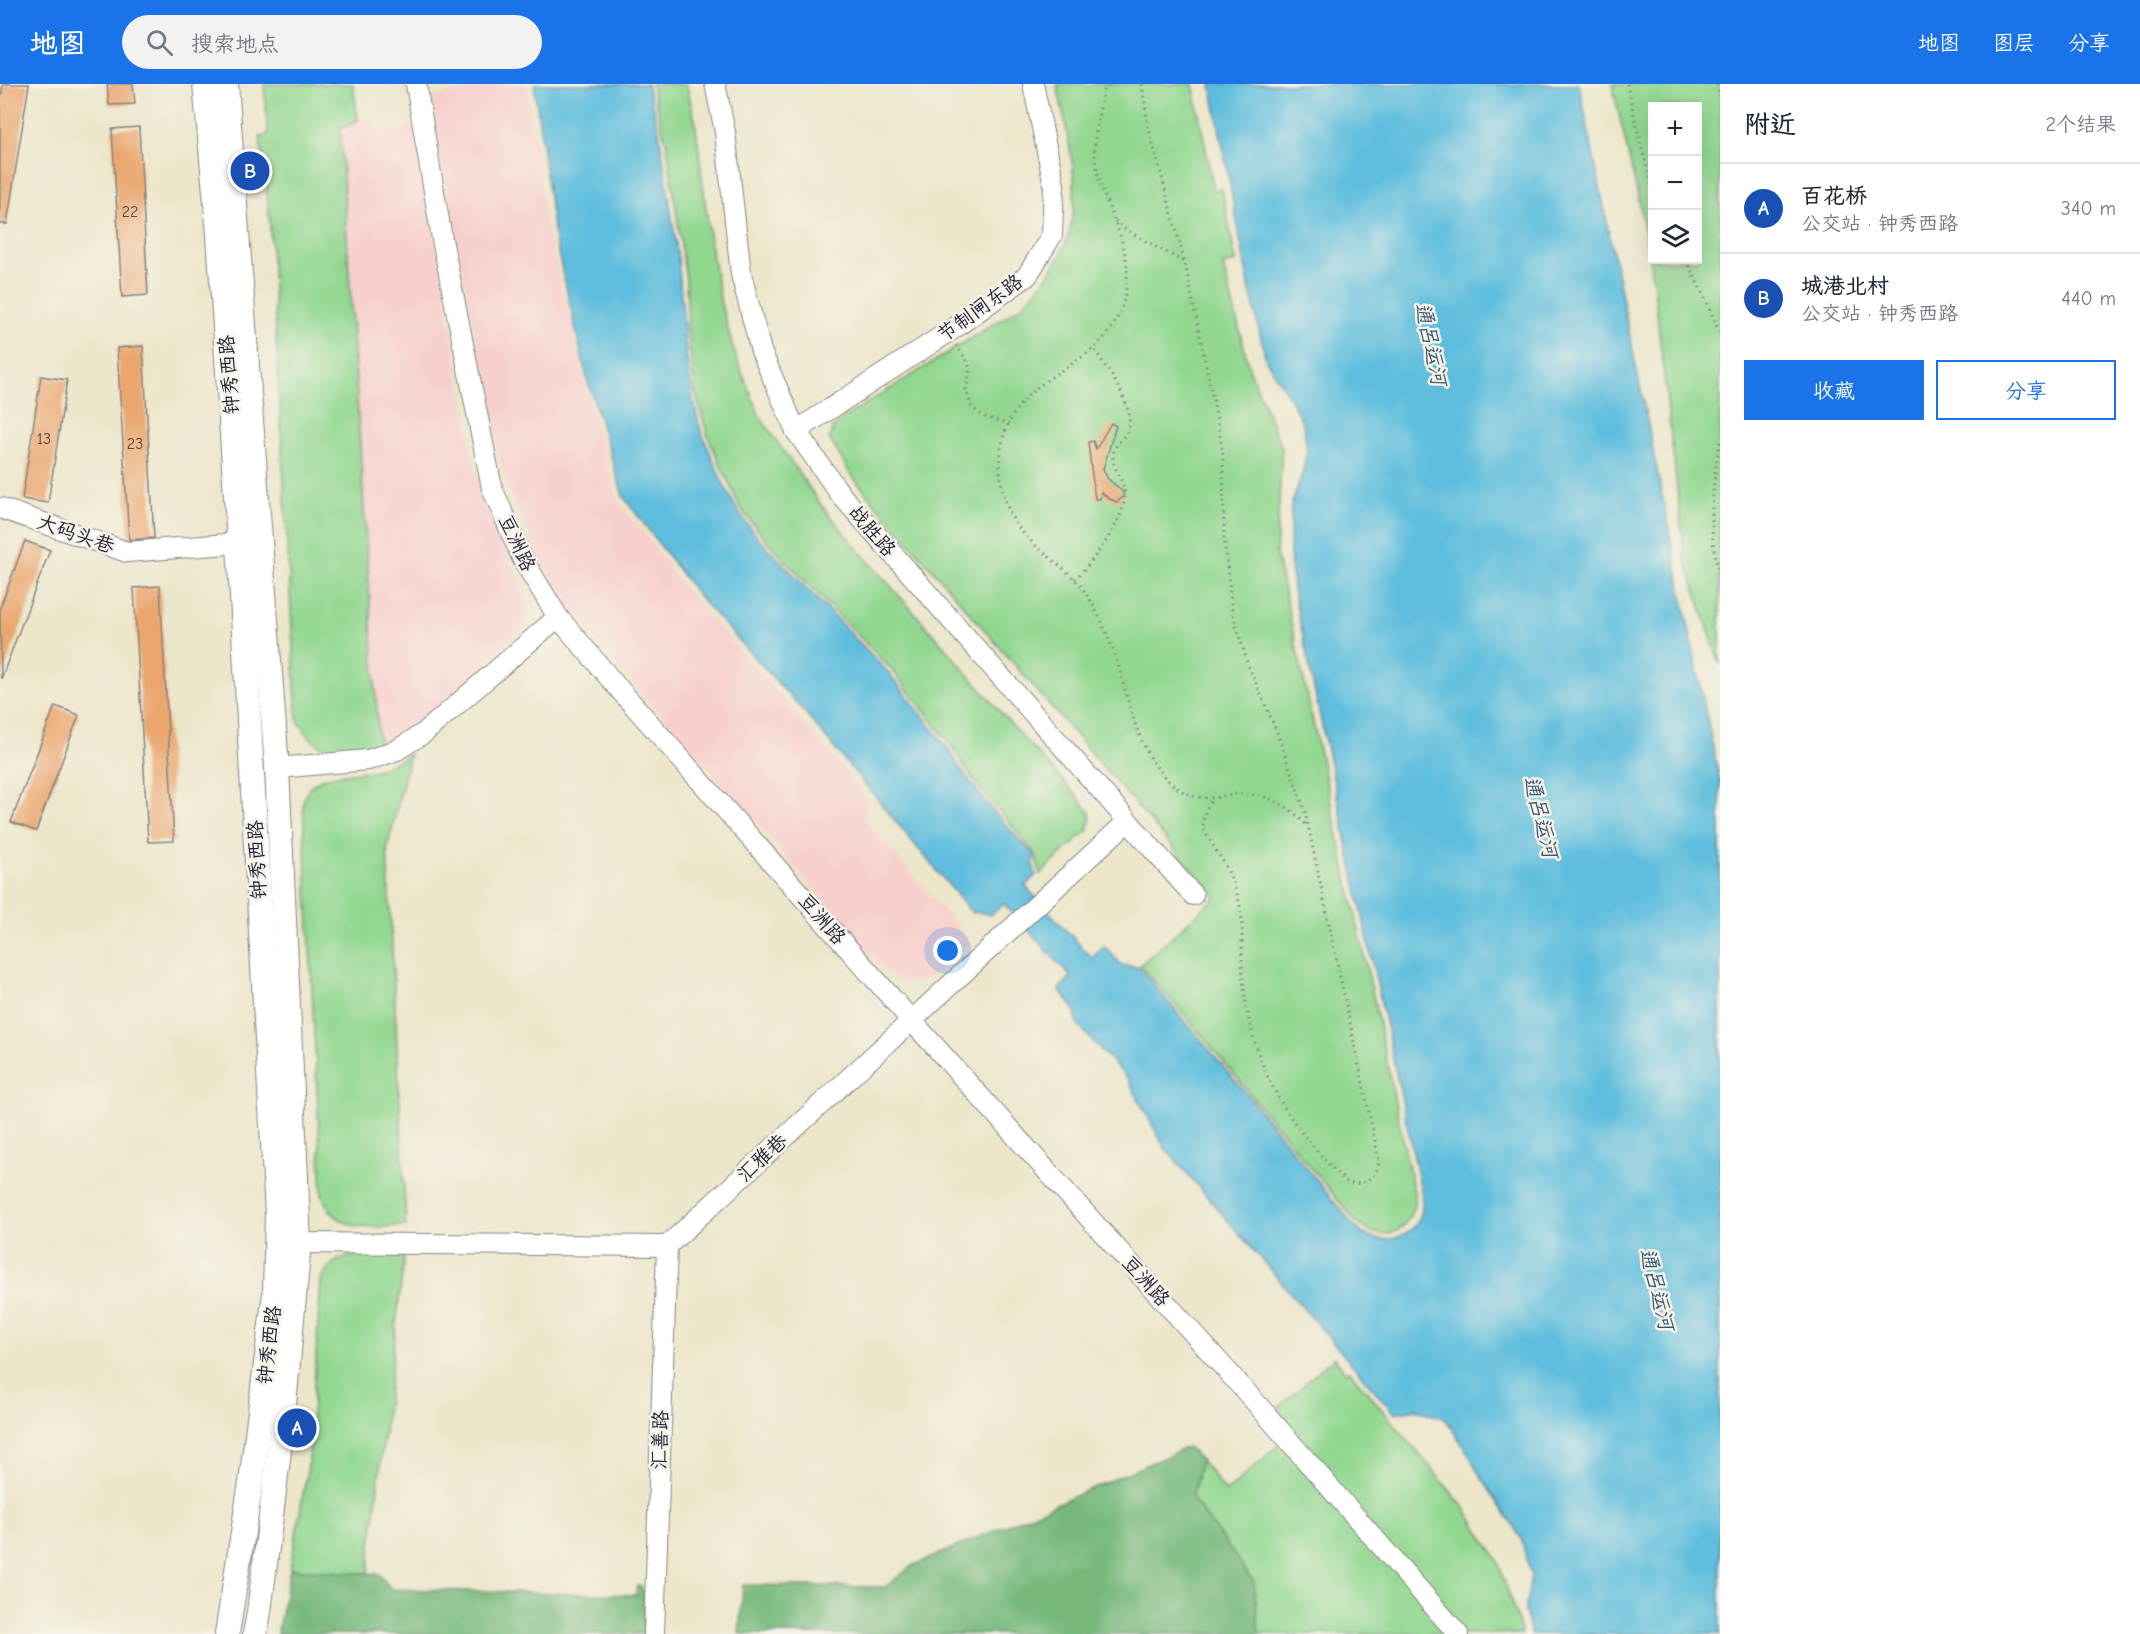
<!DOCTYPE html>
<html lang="zh">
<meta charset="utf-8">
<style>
body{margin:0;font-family:"Comic Neue","LXGW WenKai TC",sans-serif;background:#f2f2f3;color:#1f2937}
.controls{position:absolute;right:18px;top:18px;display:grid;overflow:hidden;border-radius:0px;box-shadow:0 6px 24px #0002}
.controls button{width:54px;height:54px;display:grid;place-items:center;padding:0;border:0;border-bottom:2px solid #e0e1e3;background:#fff;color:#1f2937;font:30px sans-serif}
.you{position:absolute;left:948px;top:867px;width:21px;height:21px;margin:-15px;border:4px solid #fff;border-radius:50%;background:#1a73e8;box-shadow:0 0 0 9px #1a73e833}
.badge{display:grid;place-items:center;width:39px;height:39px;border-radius:50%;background:#1a73e8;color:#fff;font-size:20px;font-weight:700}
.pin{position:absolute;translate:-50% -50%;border:3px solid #fff;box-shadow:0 2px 6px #0006}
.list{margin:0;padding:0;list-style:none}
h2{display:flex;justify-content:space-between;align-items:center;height:78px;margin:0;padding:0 24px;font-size:26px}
h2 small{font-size:20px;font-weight:400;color:#747a83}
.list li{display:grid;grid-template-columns:39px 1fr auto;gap:18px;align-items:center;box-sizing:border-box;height:90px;padding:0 24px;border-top:2px solid #e0e1e3}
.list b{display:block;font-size:22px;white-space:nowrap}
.list p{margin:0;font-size:20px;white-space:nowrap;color:#747a83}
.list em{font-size:20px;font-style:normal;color:#747a83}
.actions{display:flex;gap:12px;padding:18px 24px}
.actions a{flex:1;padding:14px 0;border:2px solid #1a73e8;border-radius:0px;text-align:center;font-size:21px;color:#1a73e8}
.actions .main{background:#1a73e8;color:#fff}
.icon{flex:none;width:33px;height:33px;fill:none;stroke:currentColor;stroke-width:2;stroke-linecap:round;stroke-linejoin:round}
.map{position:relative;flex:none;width:1720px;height:1550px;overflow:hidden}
header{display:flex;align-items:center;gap:36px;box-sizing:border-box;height:84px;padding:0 30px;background:#1a73e8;color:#fff}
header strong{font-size:28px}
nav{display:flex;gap:33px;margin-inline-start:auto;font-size:21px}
.search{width:420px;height:54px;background:#f2f2f3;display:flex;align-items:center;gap:15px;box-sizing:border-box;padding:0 21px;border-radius:33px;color:#747a83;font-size:22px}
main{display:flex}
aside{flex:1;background:#fff}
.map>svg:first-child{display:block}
.built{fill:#f7d0ce}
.green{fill:#91d790;stroke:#5a7c66;stroke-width:1.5;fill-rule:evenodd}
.forest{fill:#74b87a;stroke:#4b6d5a;stroke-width:1.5}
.water{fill:#5fbedd;stroke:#40708c;stroke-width:1.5}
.building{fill:#eaa66d}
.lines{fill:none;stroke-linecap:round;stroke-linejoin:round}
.minor-casing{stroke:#878482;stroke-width:22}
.major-casing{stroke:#878482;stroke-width:26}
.path{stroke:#878482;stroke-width:3;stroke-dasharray:1.5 4.5;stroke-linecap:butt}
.minor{stroke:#fff;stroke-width:20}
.major{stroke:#fff;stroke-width:24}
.labels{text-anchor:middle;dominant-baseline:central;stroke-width:5;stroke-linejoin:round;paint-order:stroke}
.number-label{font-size:16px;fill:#544348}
.street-label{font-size:20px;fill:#22223b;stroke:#f7f3e8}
.water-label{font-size:21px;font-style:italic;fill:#375974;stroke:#f7f3e8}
</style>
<header>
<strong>地图</strong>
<div class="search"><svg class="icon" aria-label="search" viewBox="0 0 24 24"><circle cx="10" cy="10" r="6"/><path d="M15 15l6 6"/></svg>搜索地点</div>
<nav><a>地图</a><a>图层</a><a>分享</a></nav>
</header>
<main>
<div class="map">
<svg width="1720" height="1550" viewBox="0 0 1720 1550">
<rect width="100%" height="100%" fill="#f7f3e8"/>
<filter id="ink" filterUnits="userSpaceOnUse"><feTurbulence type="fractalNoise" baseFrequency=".0167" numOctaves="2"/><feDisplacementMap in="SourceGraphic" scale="12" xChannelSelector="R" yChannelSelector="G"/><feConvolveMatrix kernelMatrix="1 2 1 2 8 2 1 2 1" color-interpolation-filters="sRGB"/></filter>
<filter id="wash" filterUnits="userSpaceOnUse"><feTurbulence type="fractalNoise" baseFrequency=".008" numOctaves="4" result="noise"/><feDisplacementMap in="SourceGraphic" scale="24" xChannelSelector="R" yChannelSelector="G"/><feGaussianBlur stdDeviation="1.35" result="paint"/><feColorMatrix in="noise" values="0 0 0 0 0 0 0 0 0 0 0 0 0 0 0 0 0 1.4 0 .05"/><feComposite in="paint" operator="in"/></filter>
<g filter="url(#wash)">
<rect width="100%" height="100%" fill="#ece6ca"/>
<g class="built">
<path d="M498 0H527L545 137 591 320 619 418 652 458 677 495 868 713 865 736 970 858 932 892 921 897 912 898 898 896 885 886 592 552 557 506 539 474 510 408 500 377 428 14Z"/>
<path d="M374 34 376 49 416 42 475 384 490 430 525 512 529 525 522 545 514 553 420 639 390 658 379 662 354 349 340 45 358 36Z"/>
</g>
<g class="green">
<path d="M264 0H353L358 36 340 45 379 662C338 667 321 677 297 635L269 128 260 53 267 52 268 49Z"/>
<path d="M651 0H686L695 36 711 165 721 220 736 274 760 333 821 421 861 469 944 562 1016 646 1076 711 1090 729 1091 736 1087 747 1040 790 1037 778V772L969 690 952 662 892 586 775 466 757 445 742 426 723 387 708 352 695 308 688 248 686 197 667 62Z"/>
<path d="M1057 0H1193L1214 106 1222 105 1236 178 1223 181 1224 186 1250 287 1282 364 1276 470 1371 902 1415 1114C1411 1149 1383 1162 1356 1138L1184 930 1140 881 1216 813 866 409 850 389 829 354 834 342 845 333 1021 223C1096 149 1076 93 1057 0Z"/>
<path d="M1612 0H1720V581L1685 474 1654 204 1640 120ZM1652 22H1698V176H1652Z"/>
<path d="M410 670 387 765 406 1142C372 1142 335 1151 322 1110L303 721C308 684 348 692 376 686 388 683 399 676 410 670Z"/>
<path d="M357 1171 404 1172 368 1490 290 1485 309 1376 321 1196C329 1178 339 1174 357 1171Z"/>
<path d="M1334 1273 1346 1289 1349 1286 1466 1426 1497 1475 1522 1550H1472L1471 1548 1469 1550H1259L1254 1498 1192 1414 1201 1376 1226 1408 1292 1349 1275 1327Z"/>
</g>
<g class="forest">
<path d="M1188 1363 1201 1376 1192 1414 1254 1498 1259 1550H739L743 1501 885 1503 912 1482Z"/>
<path d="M290 1485 379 1490 391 1505 636 1511 637 1502 642 1503 644 1510V1550H277Z"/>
</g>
<path class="water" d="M534 0H647L659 47 678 174 686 267 692 312 701 347 721 395 739 429 760 456 889 589 948 664 964 690 1003 738 1035 772 1033 781 1036 791 1025 802 1091 873 1104 862 1122 881 1139 883 1249 1013 1353 1141C1357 1144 1360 1148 1364 1150 1384 1163 1414 1152 1421 1130 1423 1122 1422 1114 1421 1106L1293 506 1290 468 1291 422 1303 387 1307 366 1303 339 1289 313 1266 276 1249 202 1211 0H1579L1720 698V1550H1531L1525 1527 1531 1492 1521 1454 1481 1393 1465 1364 1445 1335 1416 1325 1394 1329 1165 1064 1127 994 1077 940 1075 926 1059 905 1071 893 1004 820 991 831 978 828 972 829 802 625 699 513 623 412 587 295 554 151Z"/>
<g id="blocks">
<g class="building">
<path d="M3 0H29L7 140H0V19Z"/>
<path d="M107 0H133L135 20 109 21Z"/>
<path d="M139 43 148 211 122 213 112 45Z"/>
<path d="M143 262 154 454 129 456 117 264Z"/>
<path d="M41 292 67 296 48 419 22 415Z"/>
<path d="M1111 339 1116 342 1103 385 1108 395 1122 407 1124 412 1117 418 1108 414 1101 408 1100 415H1095L1088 358 1093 357 1096 365Z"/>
<path d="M25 457 50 466 1 595 0 524Z"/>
<path d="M160 502 174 757 148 758 134 504Z"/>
<path d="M55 622 79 631 36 747 11 738Z"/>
</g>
</g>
</g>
<g filter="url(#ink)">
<use href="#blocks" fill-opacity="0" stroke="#878482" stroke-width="1.5"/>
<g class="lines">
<g class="minor-casing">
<g id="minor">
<path d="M416 0 442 155 492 404 523 476 558 533 613 598 912 937 1256 1319 1458 1550"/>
<path d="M715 0 725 48 741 190 761 267 796 347 841 411 1193 811"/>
<path d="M796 347 956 243 1027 192 1052 151 1054 101 1033 0"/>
<path d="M0 424 127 468 252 458"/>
<path d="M277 684 368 676 397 666 424 649 558 533"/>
<path d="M299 1159 667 1162 1127 738"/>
<path d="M654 1550 667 1162"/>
</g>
</g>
<g class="major-casing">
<g id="major">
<path d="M205 0 219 151 238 443 277 1130 275 1209 251 1398 227 1550"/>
<path d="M226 0 277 684 299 1159 282 1343 259 1528 255 1550"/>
</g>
</g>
<g class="path">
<path d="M1104 0C1101 28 1091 53 1096 81 1104 128 1136 161 1125 211 1110 281 1044 279 1013 331 996 359 997 394 1008 424 1021 461 1064 477 1085 508 1101 532 1112 561 1120 588 1130 622 1138 662 1162 690 1173 704 1193 716 1212 714 1223 713 1234 709 1245 710 1270 710 1292 724 1307 742"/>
<path d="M1142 0 1148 41 1185 179 1218 340 1223 371 1224 451 1232 527 1248 581 1277 648 1305 727 1379 1076C1379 1093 1360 1105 1345 1097 1283 1034 1252 984 1243 895 1240 869 1245 843 1239 817 1235 802 1228 785 1219 771 1205 748 1195 741 1213 714"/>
<path d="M1627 0 1640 58 1652 99"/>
<path d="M1717 0 1720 7"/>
<path d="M1115 137 1123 144 1185 179"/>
<path d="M1686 176 1706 216 1720 250"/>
<path d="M956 261 968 278 970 285 966 306 972 324 985 333 1009 340"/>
<path d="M1720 358C1713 397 1706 451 1720 489"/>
<path d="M1075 495C1092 478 1130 432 1124 405 1122 393 1112 384 1113 371 1114 359 1126 354 1129 343 1134 321 1106 283 1094 265"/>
</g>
<use href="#minor" class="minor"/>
<use href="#major" class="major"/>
</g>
</g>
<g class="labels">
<g class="number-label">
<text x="130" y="128">22</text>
<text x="44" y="355">13</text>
<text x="135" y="360">23</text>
</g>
<g class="street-label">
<text transform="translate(980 224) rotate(-36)">节制闸东路</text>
<text transform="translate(229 291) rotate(-94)">钟秀西路</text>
<text transform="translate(872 447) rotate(49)">战胜路</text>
<text transform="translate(76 450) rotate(19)">大码头巷</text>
<text transform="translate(517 459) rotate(65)">豆洲路</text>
<text transform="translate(257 776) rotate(-93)">钟秀西路</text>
<text transform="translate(822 835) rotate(49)">豆洲路</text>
<text transform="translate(762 1074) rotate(-43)">汇雅巷</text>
<text transform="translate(1146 1197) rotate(48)">豆洲路</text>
<text transform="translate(269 1261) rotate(-83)">钟秀西路</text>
<text transform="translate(660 1356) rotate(-88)">汇善路</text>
</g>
<g class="water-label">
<text transform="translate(1431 260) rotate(78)">通吕运河</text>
<text transform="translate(1541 733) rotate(76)">通吕运河</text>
<text transform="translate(1657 1205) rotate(76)">通吕运河</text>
</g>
</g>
</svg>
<div class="controls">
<button>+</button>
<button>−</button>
<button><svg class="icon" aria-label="layers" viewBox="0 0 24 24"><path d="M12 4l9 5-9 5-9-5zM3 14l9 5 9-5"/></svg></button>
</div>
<div class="you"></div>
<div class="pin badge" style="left:297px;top:1344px;background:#1a4fb4">A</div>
<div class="pin badge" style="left:250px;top:87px;background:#1a4fb4">B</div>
</div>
<aside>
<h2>附近<small>2个结果</small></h2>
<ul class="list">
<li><span class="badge" style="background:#1a4fb4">A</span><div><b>百花桥</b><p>公交站 · 钟秀西路</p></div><em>340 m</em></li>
<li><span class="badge" style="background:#1a4fb4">B</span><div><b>城港北村</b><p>公交站 · 钟秀西路</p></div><em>440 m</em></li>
</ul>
<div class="actions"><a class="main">收藏</a><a>分享</a></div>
</aside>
</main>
